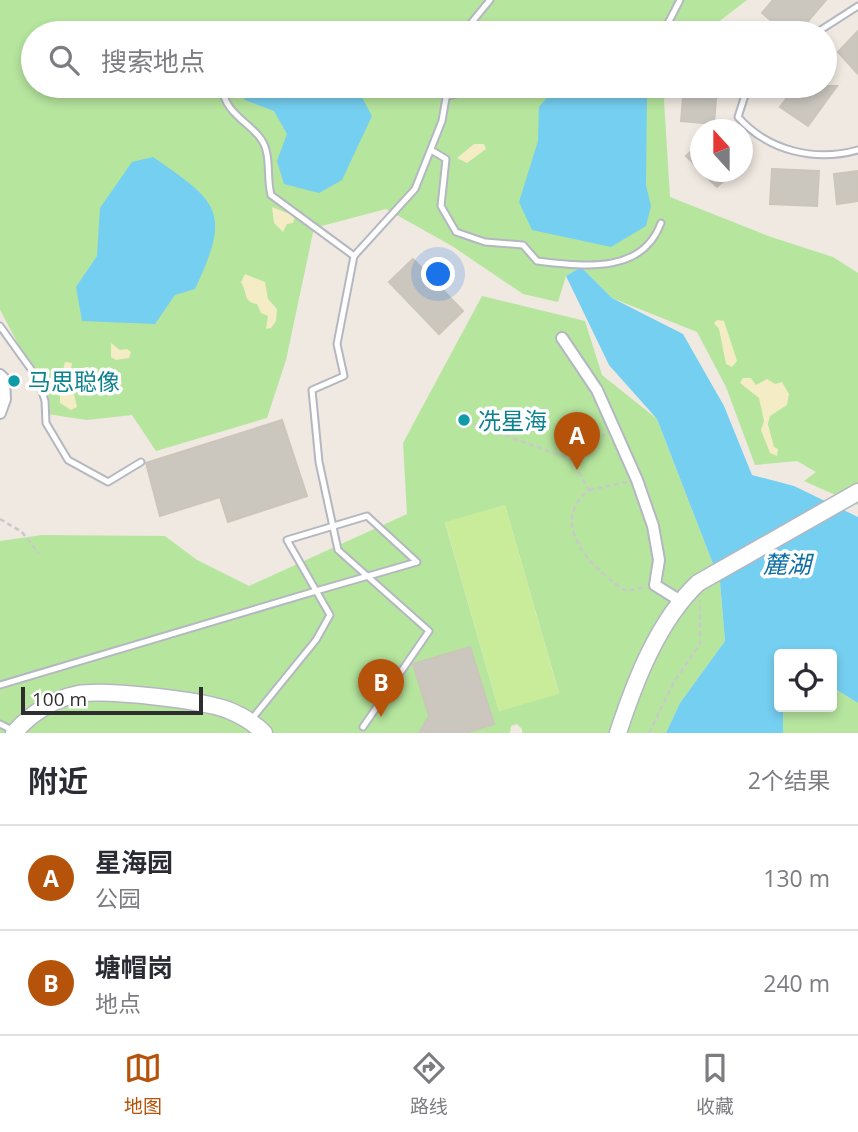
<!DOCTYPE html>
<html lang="zh">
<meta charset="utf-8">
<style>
body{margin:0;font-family:"Open Sans","Noto Sans SC",sans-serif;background:#f2f2f3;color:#2b2b33}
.controls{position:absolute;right:21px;bottom:21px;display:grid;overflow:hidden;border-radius:7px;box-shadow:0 4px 10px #0003}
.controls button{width:63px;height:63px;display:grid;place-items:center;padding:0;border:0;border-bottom:2px solid #e1e1e2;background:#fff;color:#2b2b33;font:35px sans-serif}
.compass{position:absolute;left:690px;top:119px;width:63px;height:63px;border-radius:50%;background:#fff;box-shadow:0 4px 10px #0003;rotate:339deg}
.scale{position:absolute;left:21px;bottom:18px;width:182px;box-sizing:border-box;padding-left:7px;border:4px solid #2e2e2e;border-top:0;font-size:19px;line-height:24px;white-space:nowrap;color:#2e2e2e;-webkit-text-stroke:5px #fff;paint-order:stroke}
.you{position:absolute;left:439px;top:275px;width:24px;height:24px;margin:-18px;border:5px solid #fff;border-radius:50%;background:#1a73e8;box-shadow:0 0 0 10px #1a73e833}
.badge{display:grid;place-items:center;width:46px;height:46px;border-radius:50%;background:#b45309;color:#fff;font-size:23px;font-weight:700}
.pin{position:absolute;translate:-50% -58px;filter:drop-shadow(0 2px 4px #0008)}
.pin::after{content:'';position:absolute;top:37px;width:24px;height:21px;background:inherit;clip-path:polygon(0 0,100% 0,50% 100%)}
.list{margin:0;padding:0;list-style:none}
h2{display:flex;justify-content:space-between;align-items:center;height:91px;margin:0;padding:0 28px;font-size:30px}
h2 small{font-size:23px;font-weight:400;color:#7c7c81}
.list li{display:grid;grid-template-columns:46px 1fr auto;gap:21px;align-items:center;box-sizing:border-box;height:105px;padding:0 28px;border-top:2px solid #e1e1e2}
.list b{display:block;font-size:26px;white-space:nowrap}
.list p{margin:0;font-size:23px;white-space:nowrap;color:#7c7c81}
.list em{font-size:23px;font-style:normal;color:#7c7c81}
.icon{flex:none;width:38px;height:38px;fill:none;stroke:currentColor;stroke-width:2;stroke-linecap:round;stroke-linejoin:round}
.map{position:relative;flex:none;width:858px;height:733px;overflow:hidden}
.search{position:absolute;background:#fff;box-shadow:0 4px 10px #0003;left:21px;right:21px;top:21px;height:77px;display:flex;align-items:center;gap:18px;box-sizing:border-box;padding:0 24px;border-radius:38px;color:#7c7c81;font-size:26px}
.sheet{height:301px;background:#fff}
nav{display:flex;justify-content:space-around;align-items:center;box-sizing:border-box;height:98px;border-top:2px solid #e1e1e2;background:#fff;font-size:19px;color:#7c7c81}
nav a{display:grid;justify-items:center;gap:4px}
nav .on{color:#b45309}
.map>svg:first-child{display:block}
.green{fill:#b6e59e;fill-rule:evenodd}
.sand{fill:#f3ecc5}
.pitch{fill:#c9ec9a}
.water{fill:#75cff0}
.building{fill:#cbc7bf;stroke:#cbc5ba;stroke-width:2}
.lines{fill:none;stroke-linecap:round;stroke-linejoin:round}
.lane-casing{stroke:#b4b7c1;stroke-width:9}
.street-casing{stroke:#b4b7c1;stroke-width:14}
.secondary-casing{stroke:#b4b7c1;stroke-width:19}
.path{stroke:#c9c9c9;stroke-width:2.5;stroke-dasharray:5 3.5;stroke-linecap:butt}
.lane{stroke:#fff;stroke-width:5}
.street{stroke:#fff;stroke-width:10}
.secondary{stroke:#fff;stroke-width:16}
.culture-dot{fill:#0f9aa8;stroke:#fff;stroke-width:2.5}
.labels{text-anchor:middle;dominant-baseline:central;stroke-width:7;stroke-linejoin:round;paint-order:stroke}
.culture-label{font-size:23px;fill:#0d838f;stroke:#fff;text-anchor:start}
.water-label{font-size:24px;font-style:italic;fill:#0d6fa3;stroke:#fff}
</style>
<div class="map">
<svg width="858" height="733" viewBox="0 0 858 733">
<rect width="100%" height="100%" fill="#efe9e1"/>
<g class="green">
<path d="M0 0H747L704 33H33V86H668L664 100 670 197 771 237 833 257 858 273V505L804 481 816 472 797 461 755 465 726 387 697 332 612 298 581 267 566 276 558 302 523 294 452 246 386 209 314 228 286 360 267 418 156 451 132 415 87 420 47 414 29 364 0 310Z"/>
<path d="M482 296 585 321 602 375 657 419 720 582 725 641 680 703 666 733H522V729L517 724 511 726 510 733H0V541L42 535 165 536 197 560 249 586 407 514 403 443ZM505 505 559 693 499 711 445 523Z"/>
<path d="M832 687 858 703V733H783V707H832Z"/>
</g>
<g class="sand">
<path d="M474 144H484L486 149 467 163 457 158Z"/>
<path d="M272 207 295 216 293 223 287 224 283 232 274 223Z"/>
<path d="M245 274 265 282 268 299 277 309 276 321 271 328 266 329 268 316 261 313 257 304C242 301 248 293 241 282Z"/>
<path d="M717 320 724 321 737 361 732 367 726 364 719 329 714 323Z"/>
<path d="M111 343 120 350 127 349 131 352 129 358 116 360 111 357Z"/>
<path d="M65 362 72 363 70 377 77 407 71 410 60 403V383Z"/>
<path d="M743 378H751L756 385 767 379 775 384 782 382 789 394 787 405 770 416 768 424 774 447 778 449 777 456 770 453 761 430 764 421 759 398 740 383Z"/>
</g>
<path class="pitch" d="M505 505 559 694 499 711 445 522Z"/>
<g class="water">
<path d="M241 86H351L358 90 372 116 342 180 319 193 284 184 277 161 287 134 274 111 245 100Z"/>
<path d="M557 86H640L647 95 646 185 651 206 646 226 611 247 532 230 519 202 538 141 539 107Z"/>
<path d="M153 157C220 203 231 212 195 289L175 295 155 324 82 321 76 287 97 256 100 208 132 162Z"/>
<path d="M581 267 612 298 683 334 724 406 752 475 794 486 858 517V703L832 687V654H779V707H783V733H666L680 703 725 641 720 582 657 419 609 365 566 276Z"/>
</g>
<g class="building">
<path d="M773 0H826L798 33H786L762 13Z"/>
<path d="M858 31V74L838 52Z"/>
<path d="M684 86H717L714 124 681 121Z"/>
<path d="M796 86H837L808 126 780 107Z"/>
<path d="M701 142V171L686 156Z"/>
<path d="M772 169 819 171 817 206 770 204Z"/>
<path d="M858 171V201L837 204 834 174Z"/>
<path d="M701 172H733L717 187Z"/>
<path d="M413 259 463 311 439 334 389 282Z"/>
<path d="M282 420 307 496 228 522 220 497 160 516 146 463Z"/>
<path d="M470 647 494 724 465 733H419L429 716 413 664Z"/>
</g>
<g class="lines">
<g class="lane-casing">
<g id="lane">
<path d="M463 33 490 0"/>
<path d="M663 33 680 0"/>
<path d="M816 33 858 6"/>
<path d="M222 86C224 118 260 125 266 150 270 164 267 180 271 195L354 256 337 344 344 376 312 390 319 462 338 550 429 631 363 727"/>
<path d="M748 86 738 117C768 151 815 162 858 150"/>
<path d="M448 96 489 86"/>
<path d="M431 150 446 159 441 206 456 232 485 242 523 245 537 261C583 266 642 275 661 223"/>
<path d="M354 256 415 189 442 121 448 86"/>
<path d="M0 326 38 379 45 401 46 423 68 460 108 482 141 462"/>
<path d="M0 685 316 591 417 562 367 516 287 540 330 615 316 640 251 720"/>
<path d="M0 724 12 730"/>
</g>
</g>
<g class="street-casing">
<g id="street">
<path d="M562 338 597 390 637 480 653 526 659 560 655 585 679 600"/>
<path d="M0 375 4 379 5 399 0 413"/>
</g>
</g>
<g class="secondary-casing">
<g id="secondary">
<path d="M14 733C30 714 53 699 78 694 105 689 201 700 228 710 243 716 253 722 264 733"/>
<path d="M618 733C635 681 658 621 698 583L858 492"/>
</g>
</g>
<g class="path">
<path d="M473 424 571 459 589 490C546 524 594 571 626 591L645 587"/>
<path d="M571 459 588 437 606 435"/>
<path d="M589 490 627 482"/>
<path d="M0 519 22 532 39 554"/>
<path d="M649 733 674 682 700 644V600"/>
</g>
<use href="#lane" class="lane"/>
<use href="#street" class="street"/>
<use href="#secondary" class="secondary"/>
</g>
<g class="culture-dot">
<circle cx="14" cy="381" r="7"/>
<circle cx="464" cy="420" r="7"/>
</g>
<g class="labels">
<g class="culture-label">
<text x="28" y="381">马思聪像</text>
<text x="478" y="420">冼星海</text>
</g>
<g class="water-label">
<text x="787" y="563">麓湖</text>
</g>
</g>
</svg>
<div class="controls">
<button><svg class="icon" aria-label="locate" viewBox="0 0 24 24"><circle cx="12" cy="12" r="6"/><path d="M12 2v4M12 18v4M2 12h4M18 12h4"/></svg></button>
</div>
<svg class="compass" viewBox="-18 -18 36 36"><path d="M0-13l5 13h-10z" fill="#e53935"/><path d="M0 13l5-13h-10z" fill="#7c7c81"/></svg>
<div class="scale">100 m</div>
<div class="you"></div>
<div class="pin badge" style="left:577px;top:470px">A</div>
<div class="pin badge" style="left:381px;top:717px">B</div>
<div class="search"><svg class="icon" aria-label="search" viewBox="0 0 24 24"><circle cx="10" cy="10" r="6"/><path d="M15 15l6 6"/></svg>搜索地点</div>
</div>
<section class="sheet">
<h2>附近<small>2个结果</small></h2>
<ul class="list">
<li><span class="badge">A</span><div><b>星海园</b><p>公园</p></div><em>130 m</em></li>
<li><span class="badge">B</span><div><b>塘帽岗</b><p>地点</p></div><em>240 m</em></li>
</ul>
</section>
<nav>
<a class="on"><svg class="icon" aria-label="map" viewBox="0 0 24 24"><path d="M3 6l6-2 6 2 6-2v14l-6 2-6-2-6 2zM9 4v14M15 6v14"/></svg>地图</a>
<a><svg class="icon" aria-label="directions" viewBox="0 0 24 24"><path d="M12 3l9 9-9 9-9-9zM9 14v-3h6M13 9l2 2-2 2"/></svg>路线</a>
<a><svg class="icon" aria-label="saved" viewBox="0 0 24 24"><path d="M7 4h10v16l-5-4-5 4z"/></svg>收藏</a>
</nav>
